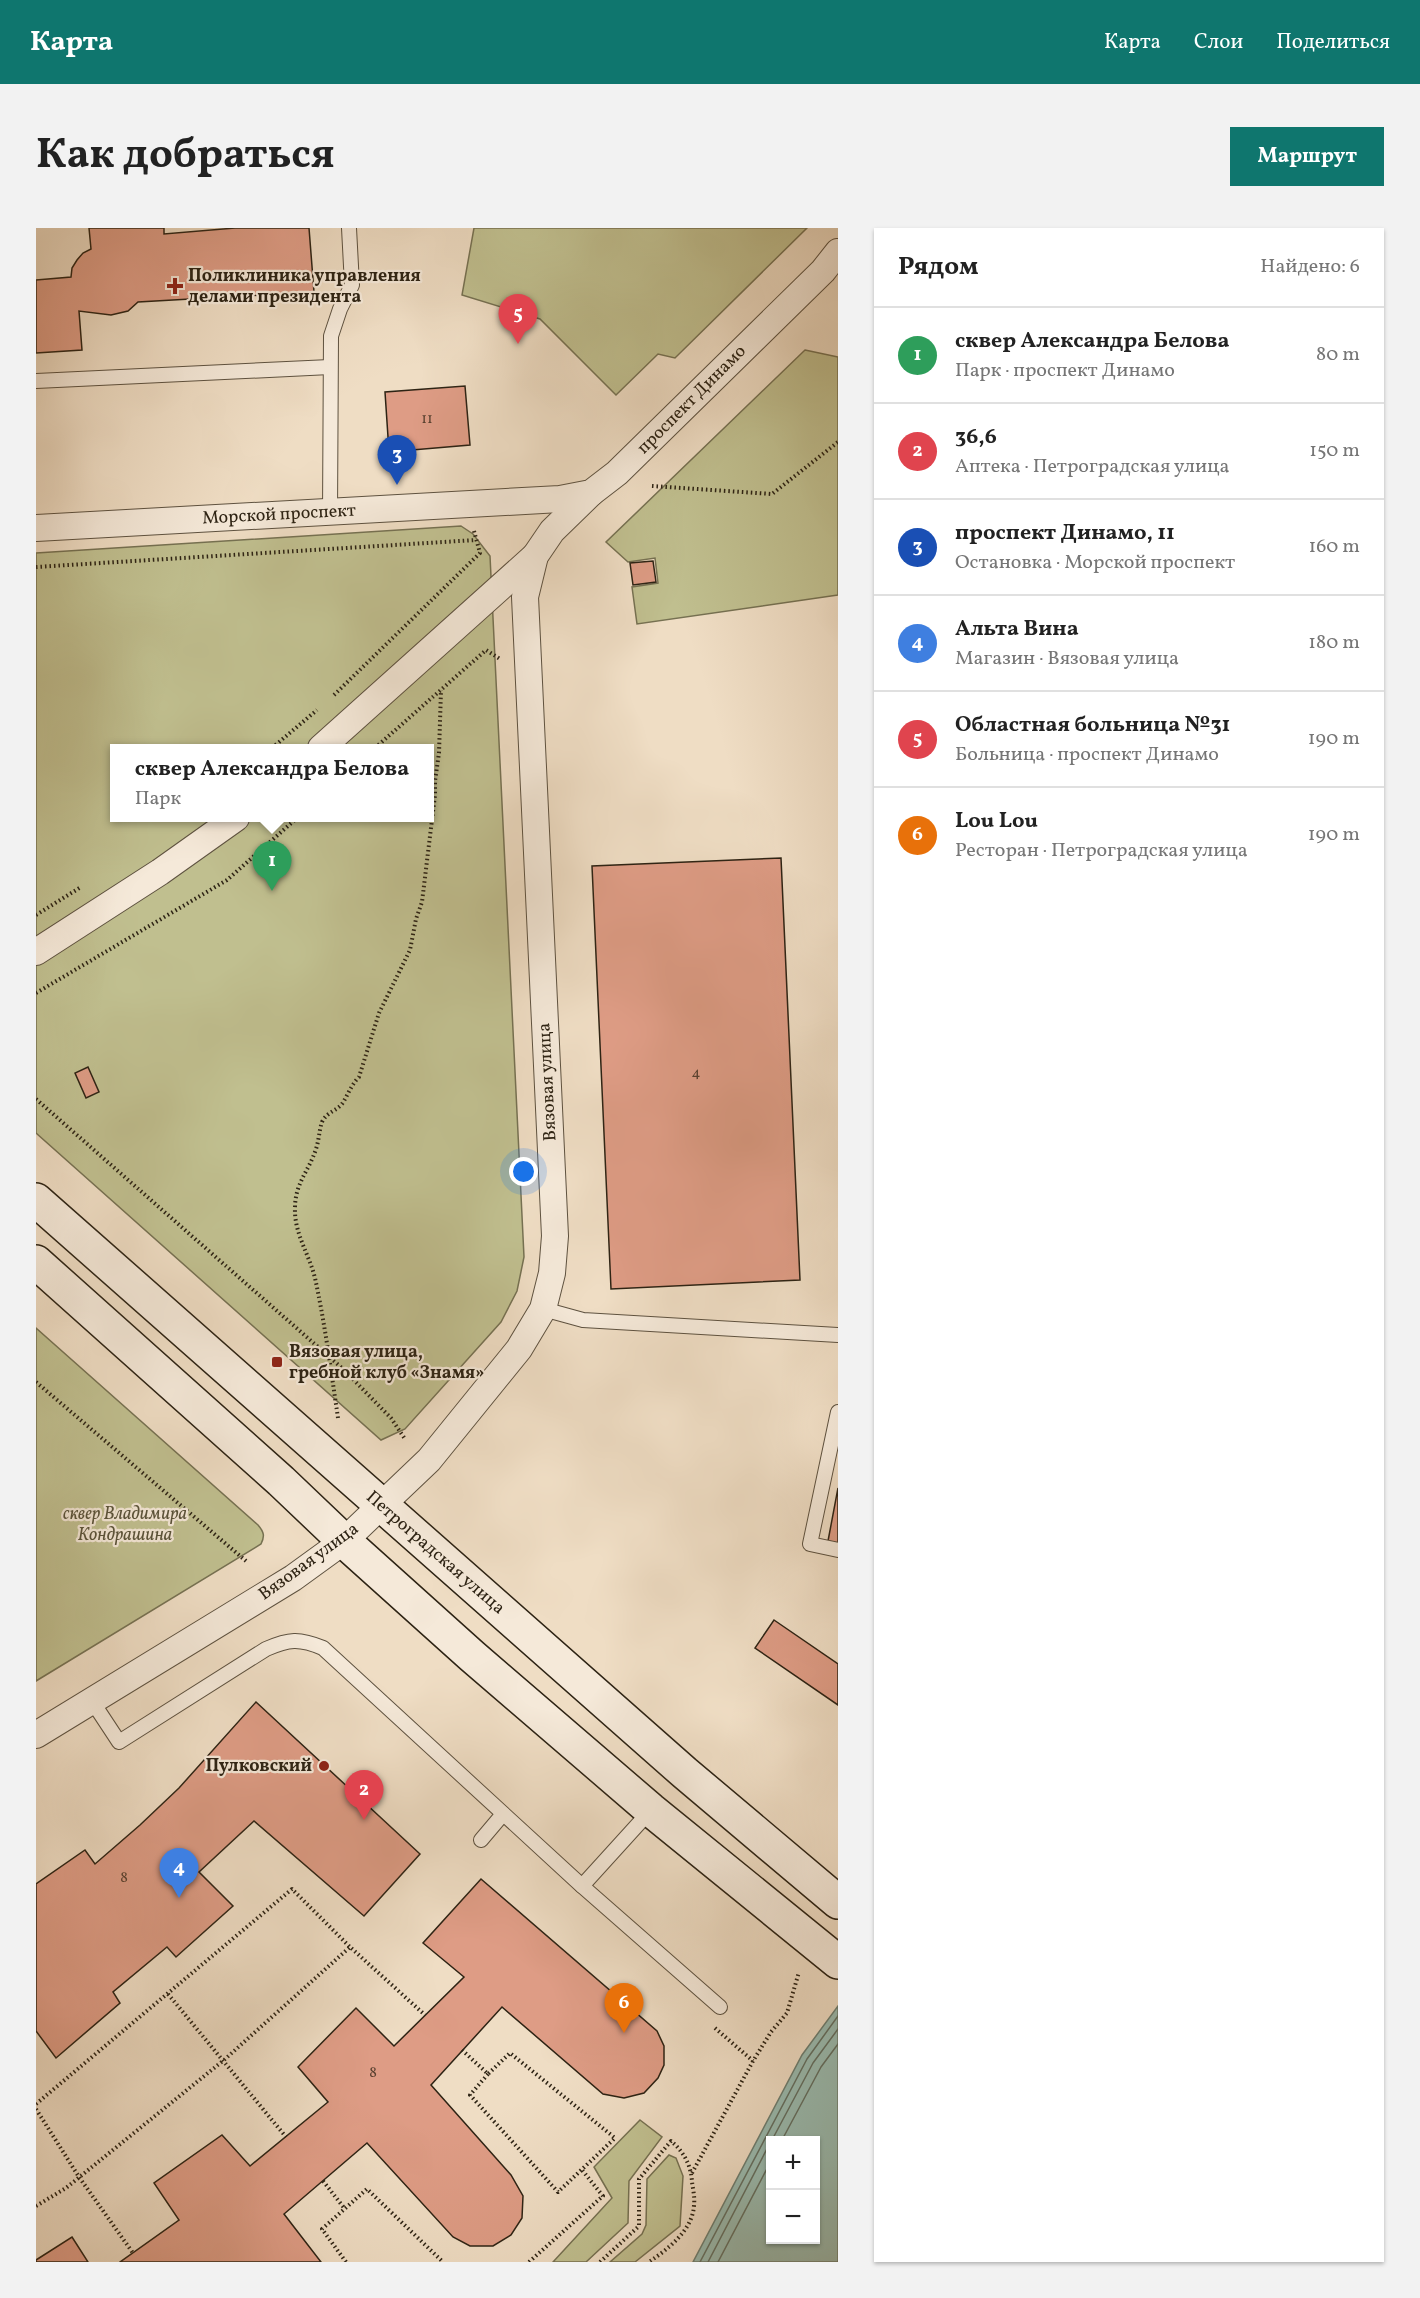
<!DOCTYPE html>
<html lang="ru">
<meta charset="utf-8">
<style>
body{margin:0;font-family:Vollkorn,serif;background:#f2f2f2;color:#222}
.controls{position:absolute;right:18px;bottom:18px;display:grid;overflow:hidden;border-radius:0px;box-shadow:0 2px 4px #0004}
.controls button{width:54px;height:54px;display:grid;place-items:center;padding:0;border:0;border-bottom:2px solid #e0e0e0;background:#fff;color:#222;font:30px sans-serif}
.you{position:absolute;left:488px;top:944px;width:21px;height:21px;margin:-15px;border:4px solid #fff;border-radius:50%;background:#1a73e8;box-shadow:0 0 0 9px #1a73e833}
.badge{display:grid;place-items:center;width:39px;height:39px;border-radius:50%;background:#0f766e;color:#fff;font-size:20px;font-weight:700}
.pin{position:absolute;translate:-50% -50px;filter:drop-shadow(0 2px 3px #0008)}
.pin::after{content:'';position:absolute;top:32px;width:21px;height:18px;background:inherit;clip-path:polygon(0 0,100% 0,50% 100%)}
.popup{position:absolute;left:74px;top:516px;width:324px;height:78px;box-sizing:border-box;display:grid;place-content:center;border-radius:0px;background:#fff;filter:drop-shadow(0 2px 4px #0005);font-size:20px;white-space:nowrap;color:#767676}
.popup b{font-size:22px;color:#222}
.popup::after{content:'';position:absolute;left:50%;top:100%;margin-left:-12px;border:12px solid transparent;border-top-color:#fff}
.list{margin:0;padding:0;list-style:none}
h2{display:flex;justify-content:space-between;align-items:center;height:78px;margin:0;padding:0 24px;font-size:26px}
h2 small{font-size:20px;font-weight:400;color:#767676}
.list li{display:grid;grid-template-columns:39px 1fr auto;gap:18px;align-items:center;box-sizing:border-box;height:96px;padding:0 24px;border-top:2px solid #e0e0e0}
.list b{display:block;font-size:22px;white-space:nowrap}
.list p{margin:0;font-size:20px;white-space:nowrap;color:#767676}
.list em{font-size:20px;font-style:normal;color:#767676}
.map{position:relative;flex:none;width:802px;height:2034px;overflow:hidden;border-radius:0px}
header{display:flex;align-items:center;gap:36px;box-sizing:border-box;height:84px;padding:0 30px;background:#0f766e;color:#fff}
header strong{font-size:28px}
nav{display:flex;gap:33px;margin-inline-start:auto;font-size:21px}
.intro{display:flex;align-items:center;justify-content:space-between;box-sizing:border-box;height:144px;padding:0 36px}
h1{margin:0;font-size:42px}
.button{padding:15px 27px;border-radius:0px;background:#0f766e;color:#fff;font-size:21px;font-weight:700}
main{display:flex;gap:36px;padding:0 36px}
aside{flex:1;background:#fff;border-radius:0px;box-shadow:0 2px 4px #0004}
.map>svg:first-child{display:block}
.green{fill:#c0bf8f;stroke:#767152;stroke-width:1.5;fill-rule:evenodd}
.water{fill:#9abcb1;stroke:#6e7f72;stroke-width:1.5;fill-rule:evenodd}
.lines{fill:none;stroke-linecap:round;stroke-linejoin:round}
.shore{stroke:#647062;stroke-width:1.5}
.building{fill:#de9c85;stroke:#2d2314;stroke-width:1.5}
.lane-casing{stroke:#5e5240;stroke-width:16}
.street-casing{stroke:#5e5240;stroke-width:28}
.secondary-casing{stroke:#2d2314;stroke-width:36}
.path{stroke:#2d2314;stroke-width:4;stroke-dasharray:1.5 3;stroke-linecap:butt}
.lane{stroke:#f5e9d9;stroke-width:14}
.street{stroke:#f5e9d9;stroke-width:26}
.secondary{stroke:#f5e9d9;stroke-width:33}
.poi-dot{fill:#8f2418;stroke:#f5e9d9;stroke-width:2}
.labels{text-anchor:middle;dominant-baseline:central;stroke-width:4.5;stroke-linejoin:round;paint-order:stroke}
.number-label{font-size:15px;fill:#594130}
.poi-label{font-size:18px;font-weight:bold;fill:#2d2314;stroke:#f5e9d9;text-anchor:start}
.street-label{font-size:18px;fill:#2d2314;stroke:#f5e9d9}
.park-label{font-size:18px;font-style:italic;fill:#595239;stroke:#f5e9d9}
</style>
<header>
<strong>Карта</strong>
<nav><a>Карта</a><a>Слои</a><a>Поделиться</a></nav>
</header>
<div class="intro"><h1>Как добраться</h1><a class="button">Маршрут</a></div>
<main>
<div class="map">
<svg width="802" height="2034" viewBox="0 0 802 2034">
<rect width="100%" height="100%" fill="#efddc4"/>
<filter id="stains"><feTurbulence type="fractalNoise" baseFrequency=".00333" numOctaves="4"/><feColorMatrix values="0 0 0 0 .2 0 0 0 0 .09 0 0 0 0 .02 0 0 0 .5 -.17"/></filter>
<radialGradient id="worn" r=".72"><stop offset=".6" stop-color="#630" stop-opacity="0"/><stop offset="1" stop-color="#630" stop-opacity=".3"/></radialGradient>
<g class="green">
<path d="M438 0H771L639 130 622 126 580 167 504 91 426 67Z"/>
<path d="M769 122 802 129V367L601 396 596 359 622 355 619 330 592 334 570 314Z"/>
<path d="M425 298 437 306 454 328 488 1029 481 1063 465 1094 369 1201 345 1212 0 905V325ZM79 520H394V590H79Z"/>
<path d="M0 1100 222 1297C228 1304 229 1308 225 1316L0 1453Z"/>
<path d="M604 1892 626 1909 593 1953 592 1995 550 2034H517L576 1970 558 1939Z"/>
<path d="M633 1927 640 1930 647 1948 644 1998 599 2034H574L606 2006 610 1997 611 1951Z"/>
</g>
<path class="water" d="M802 1778V2034H657L766 1827ZM734 1912H780V2012H734Z"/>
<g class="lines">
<g class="shore">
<path d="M736 1912 777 1835 802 1801"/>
<path d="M746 1912 785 1839 802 1816"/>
<path d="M664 2034 771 1831 802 1788"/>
<path d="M672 2034 734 1915"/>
<path d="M682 2034 734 1935"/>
</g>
</g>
<g class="building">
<path d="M53 0H128V6L199 0H273L278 64 102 74 92 83 75 87 43 83 46 122 0 125V52L35 49 36 40 41 32 47 25 55 21Z"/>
<path d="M429 158 434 217 353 224 349 164Z"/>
<path d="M617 333 620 354 597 357 594 335Z"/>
<path d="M745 630 764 1052 575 1061 556 638Z"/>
<path d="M52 839 63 864 50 870 39 845Z"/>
<path d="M802 1260V1315L792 1313Z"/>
<path d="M738 1392 802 1436V1477L719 1420Z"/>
<path d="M220 1474 384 1626 328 1688 218 1593 163 1644 197 1678 140 1729 131 1719 77 1764 84 1775 20 1830 0 1803V1656L49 1622 59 1636 104 1597 143 1560Z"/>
<path d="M445 1651 621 1803 628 1818V1837L622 1850 608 1865 588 1870 567 1866 466 1779 395 1857 475 1947 487 1968 486 1990 475 2007 457 2018H434L417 2009 331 1915 248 1986 285 2034H84L143 1992 118 1955 186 1907 214 1938 292 1874 262 1839 320 1780 358 1818 428 1749 387 1715Z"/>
<path d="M36 2009 52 2034H0V2032Z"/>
</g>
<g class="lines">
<g class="lane-casing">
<g id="lane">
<path d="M0 153 294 139"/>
<path d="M294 285 295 108 304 81 316 57 313 0"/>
<path d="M507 1081 547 1092 802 1107"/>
<path d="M802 1184 774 1316 802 1322"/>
<path d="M56 1473 83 1514 230 1421C253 1411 263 1410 287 1420L546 1658 615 1582"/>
<path d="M445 1612 467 1586"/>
<path d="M546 1658 684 1779"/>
</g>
</g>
<g class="street-casing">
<g id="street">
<path d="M0 300 524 271 555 265 581 245 787 43 802 24"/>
<path d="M285 520 499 328"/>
<path d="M0 724 124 644 200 590"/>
<path d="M0 1507 257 1350 308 1313 393 1232 483 1121 507 1081 516 1045 519 1008 489 369 499 328 516 303 555 265"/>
</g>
</g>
<g class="secondary-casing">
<g id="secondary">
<path d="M0 972 649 1545 802 1674"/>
<path d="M0 1034 245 1253 308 1313 436 1428 615 1582 802 1734"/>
</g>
</g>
<g class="path">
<path d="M616 258 736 266 802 214"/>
<path d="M0 339 440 312"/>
<path d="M298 467 444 325 438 303"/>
<path d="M236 520 281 482"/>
<path d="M339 520 450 422 464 431"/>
<path d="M0 687 45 659"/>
<path d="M0 765 191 652 261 590"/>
<path d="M0 871 306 1140 355 1190 369 1211"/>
<path d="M0 1154 210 1333"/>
<path d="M302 1190C295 1143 289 1096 279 1050 273 1026 258 1005 259 980 259 955 273 943 280 921 283 912 283 903 286 894 291 884 300 883 306 876 312 867 315 857 323 849L343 785 374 722 380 691 386 674 399 567V553L403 525 405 462"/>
<path d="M132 1766 250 1909"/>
<path d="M679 1800 717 1833"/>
<path d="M426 1822 452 1846 474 1825 579 1910 522 1964 434 1867 452 1846"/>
<path d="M0 1876 256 1661 314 1719"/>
<path d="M0 1881 43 1949 97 2025"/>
<path d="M656 1945 717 1833 735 1804 751 1785 763 1744"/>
<path d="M287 1953 309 1981"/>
<path d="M0 1978 30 1960 188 1832 314 1719 389 1787"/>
<path d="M310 2034 286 2001 331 1961 407 2034"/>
<path d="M493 2034 567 1968 546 1942"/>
<path d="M564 2034 603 1998V1951L635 1913C648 1924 655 1937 656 1954 657 1961 659 1970 658 1977 657 2002 632 2021 613 2034"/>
</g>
<use href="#lane" class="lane"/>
<use href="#street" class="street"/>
<use href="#secondary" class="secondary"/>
</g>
<g class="poi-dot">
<path d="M136 49h6v6h6v6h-6v6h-6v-6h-6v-6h6z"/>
<rect x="235" y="1128" width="12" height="12" rx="3"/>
<circle cx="288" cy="1538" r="6"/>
</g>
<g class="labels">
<g class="number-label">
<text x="391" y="191">11</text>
<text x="660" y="845">4</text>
<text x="88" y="1650">8</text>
<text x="337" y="1845">8</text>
</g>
<g class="poi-label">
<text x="152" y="48">Поликлиника управления<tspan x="152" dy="21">делами президента</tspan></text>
<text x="253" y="1124">Вязовая улица,<tspan x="253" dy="21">гребной клуб «Знамя»</tspan></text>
<text x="276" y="1538" text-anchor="end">Пулковский</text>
</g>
<g class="street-label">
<text transform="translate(656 172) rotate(-45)">проспект Динамо</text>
<text transform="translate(243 287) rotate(-3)">Морской проспект</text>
<text transform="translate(512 854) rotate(-93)">Вязовая улица</text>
<text transform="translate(399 1325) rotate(41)">Петроградская улица</text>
<text transform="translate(273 1334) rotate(-36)">Вязовая улица</text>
</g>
<g class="park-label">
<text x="89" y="1286">сквер Владимира<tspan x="89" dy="21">Кондрашина</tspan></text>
</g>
</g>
<rect width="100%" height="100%" filter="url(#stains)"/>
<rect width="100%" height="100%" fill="url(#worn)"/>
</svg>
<div class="controls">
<button>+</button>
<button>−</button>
</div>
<div class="you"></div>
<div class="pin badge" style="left:236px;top:663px;background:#2e9e5b">1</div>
<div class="popup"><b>сквер Александра Белова</b>Парк</div>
<div class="pin badge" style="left:328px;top:1592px;background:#e0444e">2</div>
<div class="pin badge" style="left:361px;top:257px;background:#1a4fb4">3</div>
<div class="pin badge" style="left:143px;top:1670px;background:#3f7fe0">4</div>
<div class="pin badge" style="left:482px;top:116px;background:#e0444e">5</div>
<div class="pin badge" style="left:588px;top:1805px;background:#e8710a">6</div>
</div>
<aside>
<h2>Рядом<small>Найдено: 6</small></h2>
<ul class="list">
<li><span class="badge" style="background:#2e9e5b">1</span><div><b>сквер Александра Белова</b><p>Парк · проспект Динамо</p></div><em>80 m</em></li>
<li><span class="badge" style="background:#e0444e">2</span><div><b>36,6</b><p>Аптека · Петроградская улица</p></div><em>150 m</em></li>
<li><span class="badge" style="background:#1a4fb4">3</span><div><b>проспект Динамо, 11</b><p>Остановка · Морской проспект</p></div><em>160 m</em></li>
<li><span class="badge" style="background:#3f7fe0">4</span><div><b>Альта Вина</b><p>Магазин · Вязовая улица</p></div><em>180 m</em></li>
<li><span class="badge" style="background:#e0444e">5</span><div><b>Областная больница №31</b><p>Больница · проспект Динамо</p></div><em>190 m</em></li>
<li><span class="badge" style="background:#e8710a">6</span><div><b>Lou Lou</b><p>Ресторан · Петроградская улица</p></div><em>190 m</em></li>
</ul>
</aside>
</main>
